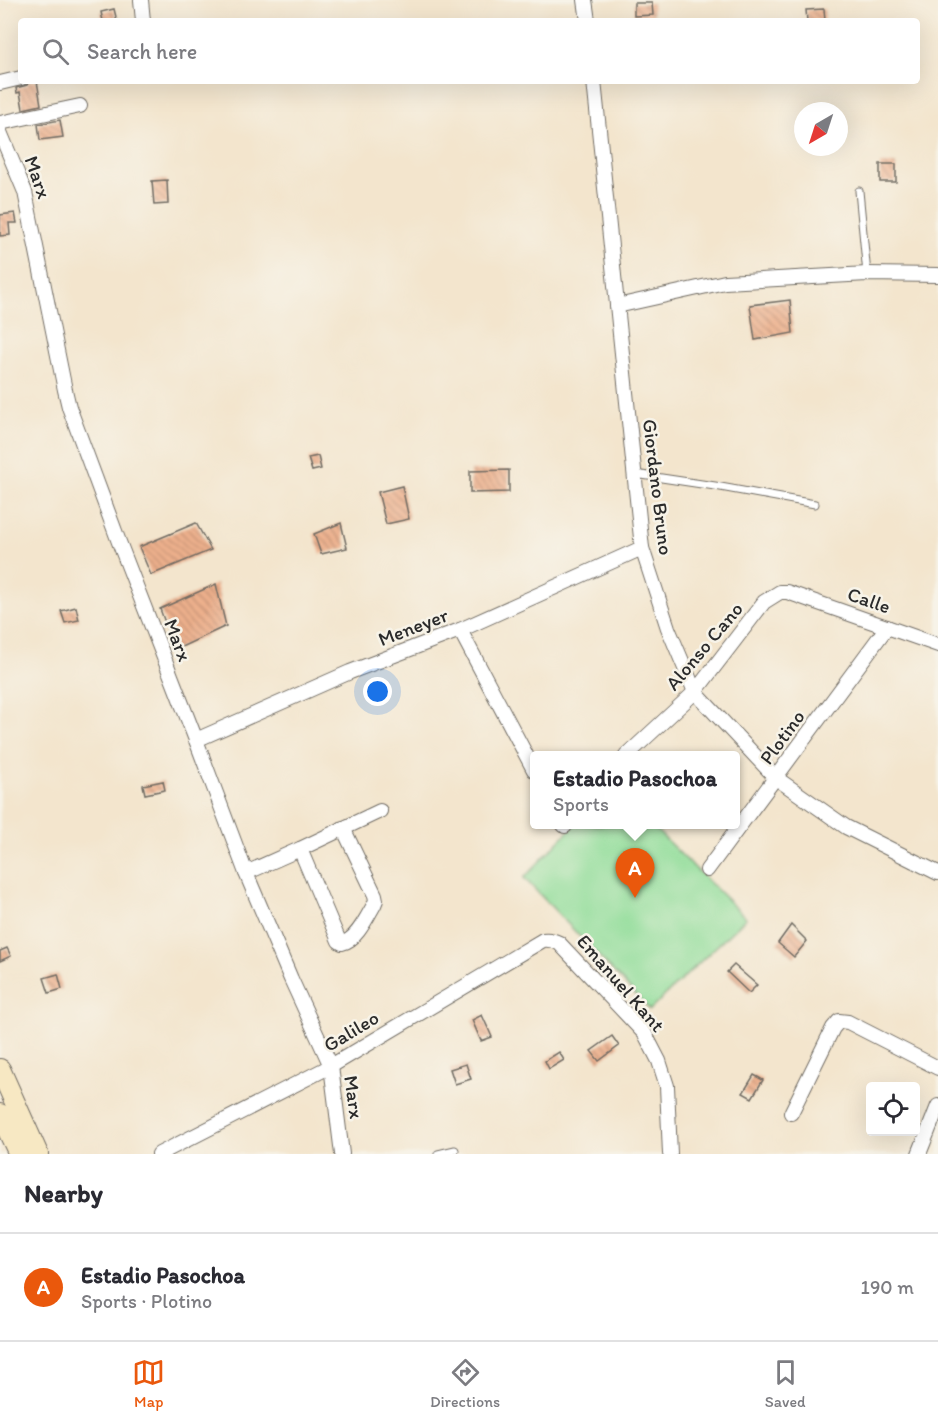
<!DOCTYPE html>
<meta charset="utf-8">
<style>
body{margin:0;font-family:Itim,sans-serif;background:#f7f7f7;color:#2b2b33}
.controls{position:absolute;right:18px;bottom:18px;display:grid;overflow:hidden;border-radius:6px;box-shadow:0 6px 24px #0002}
.controls button{width:54px;height:54px;display:grid;place-items:center;padding:0;border:0;border-bottom:2px solid #e1e1e2;background:#fff;color:#2b2b33;font:30px sans-serif}
.compass{position:absolute;left:794px;top:102px;width:54px;height:54px;border-radius:50%;background:#fff;box-shadow:0 6px 24px #0002;rotate:219deg}
.you{position:absolute;left:378px;top:692px;width:21px;height:21px;margin:-15px;border:4px solid #fff;border-radius:50%;background:#1a73e8;box-shadow:0 0 0 9px #1a73e833}
.badge{display:grid;place-items:center;width:39px;height:39px;border-radius:50%;background:#ea580c;color:#fff;font-size:20px;font-weight:700}
.pin{position:absolute;translate:-50% -50px;filter:drop-shadow(0 2px 3px #0008)}
.pin::after{content:'';position:absolute;top:32px;width:21px;height:18px;background:inherit;clip-path:polygon(0 0,100% 0,50% 100%)}
.popup{position:absolute;left:530px;top:751px;width:210px;height:78px;box-sizing:border-box;display:grid;place-content:center;border-radius:6px;background:#fff;filter:drop-shadow(0 2px 4px #0005);font-size:20px;white-space:nowrap;color:#7c7c81}
.popup b{font-size:22px;color:#2b2b33}
.popup::after{content:'';position:absolute;left:50%;top:100%;margin-left:-12px;border:12px solid transparent;border-top-color:#fff}
.list{margin:0;padding:0;list-style:none}
h2{display:flex;justify-content:space-between;align-items:center;height:78px;margin:0;padding:0 24px;font-size:26px}
h2 small{font-size:20px;font-weight:400;color:#7c7c81}
.list li{display:grid;grid-template-columns:39px 1fr auto;gap:18px;align-items:center;box-sizing:border-box;height:108px;padding:0 24px;border-top:2px solid #e1e1e2}
.list b{display:block;font-size:22px;white-space:nowrap}
.list p{margin:0;font-size:20px;white-space:nowrap;color:#7c7c81}
.list em{font-size:20px;font-style:normal;color:#7c7c81}
.icon{flex:none;width:33px;height:33px;fill:none;stroke:currentColor;stroke-width:2;stroke-linecap:round;stroke-linejoin:round}
.map{position:relative;flex:none;width:938px;height:1154px;overflow:hidden}
.search{position:absolute;background:#fff;box-shadow:0 6px 24px #0002;left:18px;right:18px;top:18px;height:66px;display:flex;align-items:center;gap:15px;box-sizing:border-box;padding:0 21px;border-radius:6px;color:#7c7c81;font-size:22px}
.sheet{height:186px;background:#fff}
nav{display:flex;justify-content:space-around;align-items:center;box-sizing:border-box;height:84px;border-top:2px solid #e1e1e2;background:#fff;font-size:16px;color:#7c7c81}
nav a{display:grid;justify-items:center;gap:3px}
nav .on{color:#ea580c}
.map>svg:first-child{display:block}
.pitch{fill:#91dd9a;stroke:#5e8462;stroke-width:1.5}
.building{fill:url(#building-back-hatch)}
.lines{fill:none;stroke-linecap:round;stroke-linejoin:round}
.service-casing{stroke:#716c64;stroke-width:9}
.minor-casing{stroke:#716c64;stroke-width:16}
.secondary-casing{stroke:#716c64;stroke-width:22}
.service{stroke:#fff;stroke-width:7}
.minor{stroke:#fff;stroke-width:14}
.secondary{stroke:#f7e8c3;stroke-width:20}
.labels{text-anchor:middle;dominant-baseline:central;stroke-width:5;stroke-linejoin:round;paint-order:stroke}
.street-label{font-size:20px;fill:#2b2b2b;stroke:#f7f3e8}
</style>
<div class="map">
<svg width="938" height="1154" viewBox="0 0 938 1154">
<defs>
<pattern id="building-back-hatch" width="6" height="6" patternUnits="userSpaceOnUse" patternTransform="scale(1.5)"><rect width="6" height="6" fill="#edb08c"/><path d="M-1 5l2 2M0 0l6 6M5-1l2 2" fill="none" stroke="#c08f73"/></pattern>
</defs>
<rect width="100%" height="100%" fill="#f7f3e8"/>
<filter id="ink" filterUnits="userSpaceOnUse"><feTurbulence type="fractalNoise" baseFrequency=".0167" numOctaves="2"/><feDisplacementMap in="SourceGraphic" scale="12" xChannelSelector="R" yChannelSelector="G"/><feConvolveMatrix kernelMatrix="1 2 1 2 8 2 1 2 1" color-interpolation-filters="sRGB"/></filter>
<filter id="wash" filterUnits="userSpaceOnUse"><feTurbulence type="fractalNoise" baseFrequency=".008" numOctaves="4" result="noise"/><feDisplacementMap in="SourceGraphic" scale="24" xChannelSelector="R" yChannelSelector="G"/><feGaussianBlur stdDeviation="1.35" result="paint"/><feColorMatrix in="noise" values="0 0 0 0 0 0 0 0 0 0 0 0 0 0 0 0 0 1.4 0 .05"/><feComposite in="paint" operator="in"/></filter>
<g filter="url(#wash)">
<rect width="100%" height="100%" fill="#f3e5cd"/>
<path class="pitch" d="M574 825H651L746 918 650 1010 524 878Z"/>
<g id="blocks">
<g class="building">
<path d="M634 3H652L653 15 634 16Z"/>
<path d="M114 9 117 21H103L101 12Z"/>
<path d="M824 9 825 21H807L806 10Z"/>
<path d="M29 81H37L41 105 23 109 20 92 17 93 16 88 27 85Z"/>
<path d="M60 120 63 137 40 140 38 124Z"/>
<rect x="880" y="164" width="16" height="18"/>
<path d="M167 180 168 204 154 205 152 181Z"/>
<path d="M15 213 17 223H9L10 235 0 236V215Z"/>
<path d="M790 300 793 333 755 340 750 305Z"/>
<path d="M318 456 321 469 312 471 308 458Z"/>
<path d="M509 470V492L470 493V471Z"/>
<path d="M402 486 409 519 386 524 378 492Z"/>
<path d="M196 523 211 550 151 575 139 547Z"/>
<path d="M341 523 347 548 321 554 314 534Z"/>
<path d="M216 584 226 626 175 650 160 609Z"/>
<path d="M76 607 79 620 65 623 61 611Z"/>
<path d="M163 781 165 790 145 794 143 785Z"/>
<path d="M791 925 807 941 794 957 778 943Z"/>
<path d="M7 948 11 956 0 961V951Z"/>
<path d="M734 965 757 985 749 993 727 972Z"/>
<path d="M58 974 62 989 49 993 44 978Z"/>
<path d="M482 1015 492 1037 481 1041 472 1020Z"/>
<path d="M612 1036 619 1046 599 1061 591 1051Z"/>
<path d="M559 1052 564 1060 549 1069 545 1061Z"/>
<path d="M466 1064 471 1079 455 1084 450 1069Z"/>
<path d="M754 1075 763 1080 752 1098 743 1093Z"/>
</g>
</g>
</g>
<g filter="url(#ink)">
<use href="#blocks" fill-opacity="0" stroke="#716c64" stroke-width="1.5"/>
<g class="lines">
<g class="service-casing">
<g id="service">
<path d="M859 191 867 274"/>
<path d="M635 474 715 486 815 504"/>
<path d="M438 1154 455 1150"/>
</g>
</g>
<g class="minor-casing">
<g id="minor">
<path d="M141 0 143 21"/>
<path d="M585 0 588 21"/>
<path d="M594 81 642 548 668 628 695 692 776 778 846 827 938 873"/>
<path d="M0 83 21 78"/>
<path d="M0 123 80 106"/>
<path d="M0 132 25 192 65 390 69 407 119 542 196 740 246 873 291 979 331 1066 342 1154"/>
<path d="M617 306 725 282 867 274 938 275"/>
<path d="M460 630 534 770"/>
<path d="M196 740 350 672 460 630 642 548"/>
<path d="M626 756 695 692 764 602 780 592H787L938 645"/>
<path d="M563 824 565 826"/>
<path d="M300 849 339 941 342 943C356 941 367 917 374 905L376 900 375 895 343 828"/>
<path d="M707 870 887 627"/>
<path d="M246 873 300 849 380 811"/>
<path d="M791 1113 833 1028 839 1021 848 1022 938 1068"/>
<path d="M159 1154 331 1066 543 940C549 939 553 940 559 943L645 1034 659 1061 667 1086 670 1154"/>
<path d="M919 1154 938 1106"/>
</g>
</g>
<g class="secondary-casing">
<g id="secondary">
<path d="M0 1069 38 1154"/>
<path d="M0 1114 19 1154"/>
</g>
</g>
<use href="#service" class="service"/>
<use href="#minor" class="minor"/>
<use href="#secondary" class="secondary"/>
</g>
</g>
<g class="labels">
<g class="street-label">
<text transform="translate(38 177) rotate(71)">Marx</text>
<text transform="translate(658 487) rotate(83)">Giordano Bruno</text>
<text transform="translate(869 600) rotate(19)">Calle</text>
<text transform="translate(413 627) rotate(-21)">Meneyer</text>
<text transform="translate(178 640) rotate(69)">Marx</text>
<text transform="translate(704 646) rotate(-50)">Alonso Cano</text>
<text transform="translate(782 737) rotate(-54)">Plotino</text>
<text transform="translate(621 983) rotate(49)">Emanuel Kant</text>
<text transform="translate(351 1031) rotate(-31)">Galileo</text>
<text transform="translate(354 1097) rotate(82)">Marx</text>
</g>
</g>
</svg>
<div class="controls">
<button><svg class="icon" aria-label="locate" viewBox="0 0 24 24"><circle cx="12" cy="12" r="6"/><path d="M12 2v4M12 18v4M2 12h4M18 12h4"/></svg></button>
</div>
<svg class="compass" viewBox="-18 -18 36 36"><path d="M0-13l5 13h-10z" fill="#e53935"/><path d="M0 13l5-13h-10z" fill="#7c7c81"/></svg>
<div class="you"></div>
<div class="pin badge" style="left:635px;top:898px">A</div>
<div class="popup"><b>Estadio Pasochoa</b>Sports</div>
<div class="search"><svg class="icon" aria-label="search" viewBox="0 0 24 24"><circle cx="10" cy="10" r="6"/><path d="M15 15l6 6"/></svg>Search here</div>
</div>
<section class="sheet">
<h2>Nearby<small></small></h2>
<ul class="list">
<li><span class="badge">A</span><div><b>Estadio Pasochoa</b><p>Sports · Plotino</p></div><em>190 m</em></li>
</ul>
</section>
<nav>
<a class="on"><svg class="icon" aria-label="map" viewBox="0 0 24 24"><path d="M3 6l6-2 6 2 6-2v14l-6 2-6-2-6 2zM9 4v14M15 6v14"/></svg>Map</a>
<a><svg class="icon" aria-label="directions" viewBox="0 0 24 24"><path d="M12 3l9 9-9 9-9-9zM9 14v-3h6M13 9l2 2-2 2"/></svg>Directions</a>
<a><svg class="icon" aria-label="saved" viewBox="0 0 24 24"><path d="M7 4h10v16l-5-4-5 4z"/></svg>Saved</a>
</nav>
